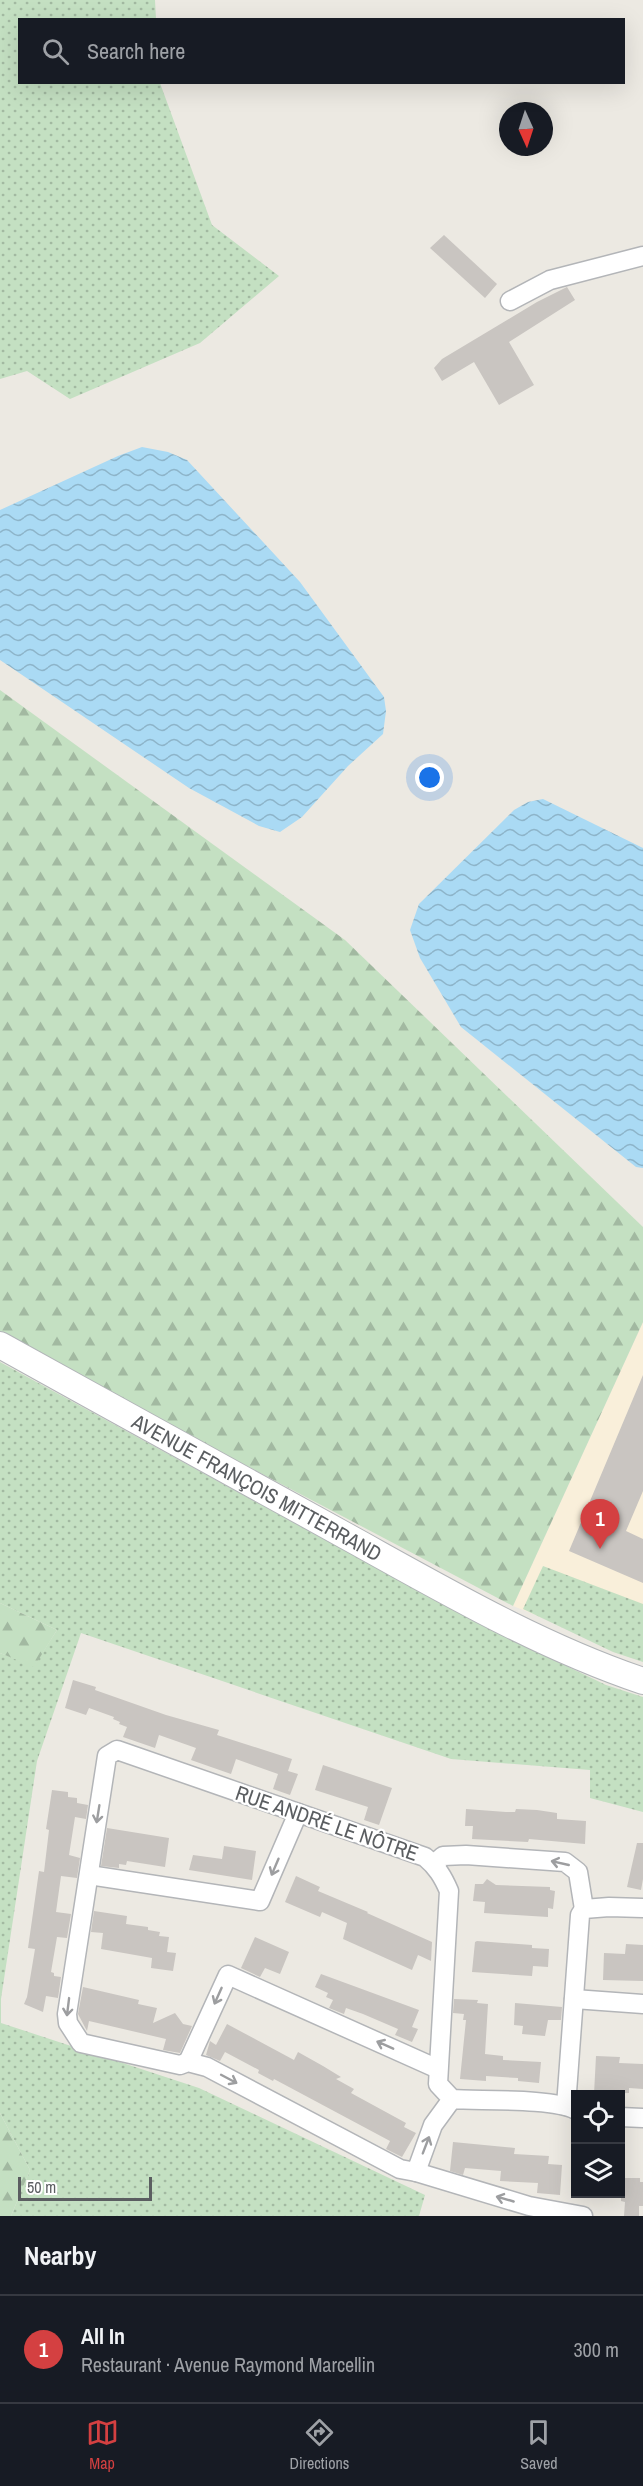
<!DOCTYPE html>
<meta charset="utf-8">
<style>
body{margin:0;font-family:"Archivo Narrow",sans-serif;background:#242831;color:#f1f3f6}
.controls{position:absolute;right:18px;bottom:18px;display:grid;overflow:hidden;border-radius:0px;box-shadow:0 6px 24px #0002}
.controls button{width:54px;height:54px;display:grid;place-items:center;padding:0;border:0;border-bottom:2px solid #363941;background:#171b24;color:#f1f3f6;font:30px sans-serif}
.compass{position:absolute;left:499px;top:102px;width:54px;height:54px;border-radius:50%;background:#171b24;box-shadow:0 6px 24px #0002;rotate:177deg}
.scale{position:absolute;left:18px;bottom:15px;width:134px;box-sizing:border-box;padding-left:6px;border:3px solid #5b5e61;border-top:0;font-size:16px;line-height:21px;white-space:nowrap;color:#5b5e61;-webkit-text-stroke:4px #fff;paint-order:stroke}
.you{position:absolute;left:430px;top:778px;width:21px;height:21px;margin:-15px;border:4px solid #fff;border-radius:50%;background:#1a73e8;box-shadow:0 0 0 9px #1a73e833}
.badge{display:grid;place-items:center;width:39px;height:39px;border-radius:50%;background:#d44041;color:#fff;font-size:20px;font-weight:700}
.pin{position:absolute;translate:-50% -50px;filter:drop-shadow(0 2px 3px #0008)}
.pin::after{content:'';position:absolute;top:32px;width:21px;height:18px;background:inherit;clip-path:polygon(0 0,100% 0,50% 100%)}
.list{margin:0;padding:0;list-style:none}
h2{display:flex;justify-content:space-between;align-items:center;height:78px;margin:0;padding:0 24px;font-size:26px}
h2 small{font-size:20px;font-weight:400;color:#9ea1a6}
.list li{display:grid;grid-template-columns:39px 1fr auto;gap:18px;align-items:center;box-sizing:border-box;height:108px;padding:0 24px;border-top:2px solid #363941}
.list b{display:block;font-size:22px;white-space:nowrap}
.list p{margin:0;font-size:20px;white-space:nowrap;color:#9ea1a6}
.list em{font-size:20px;font-style:normal;color:#9ea1a6}
.icon{flex:none;width:33px;height:33px;fill:none;stroke:currentColor;stroke-width:2;stroke-linecap:round;stroke-linejoin:round}
.map{position:relative;flex:none;width:643px;height:2216px;overflow:hidden}
.search{position:absolute;background:#171b24;box-shadow:0 6px 24px #0002;left:18px;right:18px;top:18px;height:66px;display:flex;align-items:center;gap:15px;box-sizing:border-box;padding:0 21px;border-radius:0px;color:#9ea1a6;font-size:22px}
.sheet{height:186px;background:#171b24}
nav{display:flex;justify-content:space-around;align-items:center;box-sizing:border-box;height:84px;border-top:2px solid #363941;background:#171b24;font-size:16px;color:#9ea1a6}
nav a{display:grid;justify-items:center;gap:3px}
nav .on{color:#d44041}
.map>svg:first-child{display:block}
.commercial{fill:#f9efda}
.grass{fill:url(#grass-dots)}
.forest{fill:url(#forest-firs)}
.water{fill:url(#water-waves)}
.building{fill:#c9c5c1}
.lines{fill:none;stroke-linecap:round;stroke-linejoin:round}
.street-casing{stroke:#b3b5b8;stroke-width:21}
.secondary-casing{stroke:#b2b5b8;stroke-width:28}
.street{stroke:#fff;stroke-width:18}
.secondary{stroke:#fff;stroke-width:26}
.oneway{stroke:#9d9ea0}
.labels{text-anchor:middle;dominant-baseline:central;stroke-width:4.5;stroke-linejoin:round;paint-order:stroke}
.street-label{font-size:21px;fill:#5b5e61;stroke:#fff}
</style>
<div class="map">
<svg width="643" height="2216" viewBox="0 0 643 2216">
<defs>
<pattern id="grass-dots" width="8" height="8" patternUnits="userSpaceOnUse" patternTransform="scale(1.5)"><rect width="8" height="8" fill="#c4e0c2"/><path d="M2 2h.1M6 6h.1" fill="none" stroke="#a2b9a1" stroke-width="1.8" stroke-linecap="round"/></pattern>
<pattern id="forest-firs" width="22" height="20" patternUnits="userSpaceOnUse" patternTransform="scale(1.5)"><rect width="22" height="20" fill="#c4e0c2"/><path d="M5 1l3.5 6h-7zM16 11l3.5 6h-7z" fill="#a2b9a1"/></pattern>
<pattern id="water-waves" width="16" height="10" patternUnits="userSpaceOnUse" patternTransform="scale(1.5)"><rect width="16" height="10" fill="#aadaf4"/><path d="M0 5q4-4 8 0t8 0" fill="none" stroke="#8db4c9"/></pattern>
</defs>
<rect width="100%" height="100%" fill="#ece9e2"/>
<path class="commercial" d="M643 1322V1657L513 1606Z"/>
<g class="grass">
<path d="M0 0H155L156 19 20 20V82L160 83 212 225 279 276 200 343 70 399 27 371 0 379Z"/>
<path d="M0 1362 485 1627 606 1685 643 1697V1812L590 1798V1770L451 1759 81 1633 37 1761 1 1999V2023L199 2088 425 2195 419 2216H11L30 2170 0 2113V1653L34 1666 57 1630 0 1603Z"/>
<path d="M543 1566 643 1604V1662L613 1652 523 1609Z"/>
</g>
<g class="forest">
<path d="M0 690 345 940 643 1227V1322L513 1606 0 1336Z"/>
<path d="M0 1603 57 1630 34 1667 0 1653Z"/>
<path d="M0 2113 30 2170 11 2216H0Z"/>
</g>
<g class="water">
<path d="M142 447 168 452 187 460 300 582 384 697 386 711 383 734 348 766 302 817 280 832 259 826 189 788 0 660V510L118 456Z"/>
<path d="M543 799 643 848V1168L636 1167 461 1027 420 958 410 930 419 904 514 810 528 802Z"/>
</g>
<g class="building">
<path d="M444 235 497 284 485 298 430 248Z"/>
<path d="M567 287 575 300 509 342 534 385 499 405 474 362 442 381 434 368 442 359 537 302Z"/>
<path d="M643 1375V1491L626 1531 643 1539V1583L569 1551Z"/>
<path d="M73 1680 96 1687 95 1690 166 1715 219 1730 217 1735 292 1759 288 1771 298 1774 290 1795 273 1789 278 1774 236 1759 231 1774 191 1760 196 1748 159 1735 155 1748 123 1737 127 1727 119 1724 120 1722 113 1719 114 1717 89 1708 86 1715 65 1708Z"/>
<path d="M323 1765 392 1788 379 1825 364 1820 368 1807 315 1790Z"/>
<path d="M52 1790 68 1792V1797L77 1798V1803L88 1805 86 1819 75 1817 69 1855 80 1858 77 1878 61 1876 56 1912 71 1914 67 1938 57 1937 51 1972 54 1973V1976L61 1977 58 1998 46 1996 43 2012 24 2004 27 1997 35 1949 28 1948 39 1871 44 1872 49 1830 46 1829Z"/>
<path d="M466 1809 506 1812H515L516 1809 537 1810 557 1813V1819L586 1821 585 1844 529 1839 528 1842 472 1839 473 1826H465Z"/>
<path d="M107 1828 169 1838 165 1867 127 1861 126 1865 119 1864V1868L101 1866Z"/>
<path d="M637 1843H643V1879L641 1890 627 1887Z"/>
<path d="M224 1846 256 1851 252 1880 189 1870 193 1855 222 1859Z"/>
<path d="M296 1876 320 1887 318 1891 368 1912 367 1913 432 1942 431 1961 418 1955 412 1970 343 1939 347 1923 322 1912 320 1917 285 1902Z"/>
<path d="M487 1879 496 1885 550 1887V1890L555 1891 553 1909 548 1908V1917L484 1913 485 1902 473 1901 475 1884H483Z"/>
<path d="M94 1911 127 1916 126 1924 148 1927V1930L160 1932 159 1936 169 1937 167 1952 176 1953 173 1971 151 1968 152 1958 101 1949 103 1933 91 1932Z"/>
<path d="M255 1937 289 1952 280 1974 265 1968 260 1977 241 1968Z"/>
<path d="M477 1941 532 1945V1948L549 1949 548 1967 533 1966 532 1976 472 1972 475 1942Z"/>
<path d="M626 1944 643 1945V1981L603 1980 604 1953 625 1954Z"/>
<path d="M321 1974 419 2010 412 2027 418 2029 412 2042 395 2035 398 2029 363 2014 346 2008 344 2014 329 2008 333 2000 326 1997 328 1993 315 1987Z"/>
<path d="M83 1987 139 2000 138 2004 157 2008 153 2023 175 2013 183 2024 192 2026 180 2053 163 2050 166 2039 89 2021 87 2031 78 2014Z"/>
<path d="M454 1999 478 2000 477 2003 488 2004 485 2054 503 2056V2060L541 2062 539 2083 518 2081V2078L486 2076V2081L460 2079 466 2020H463L464 2014 453 2013Z"/>
<path d="M515 2003 562 2007 561 2020H548L545 2036 522 2034 523 2026 514 2025Z"/>
<path d="M227 2024 294 2060 298 2052 323 2066 341 2077 336 2079 354 2089 351 2093 406 2123 404 2127 416 2133 402 2157 386 2149 390 2141 274 2079 273 2081 258 2073 259 2070 225 2052 220 2061 206 2055 210 2041 216 2045Z"/>
<path d="M596 2056 620 2057 619 2063 643 2064V2089L629 2088V2093L594 2094Z"/>
<path d="M453 2142 515 2148 514 2154 549 2156 548 2164 562 2165 560 2195 537 2193 538 2183 500 2181 501 2171 465 2168 463 2175 450 2171Z"/>
<path d="M621 2178H640V2182H643V2206H639V2216H624L625 2202 621 2201Z"/>
</g>
<g class="lines">
<g class="street-casing">
<g id="street">
<path d="M510 301 550 280 643 256"/>
<path d="M434 1864 443 1856 466 1855 565 1862 578 1872 584 1909"/>
<path d="M89 1875 260 1901 298 1813"/>
<path d="M574 1999 643 2004"/>
<path d="M188 2062 228 1975 438 2069"/>
<path d="M452 2099 433 2125 416 2172 400 2169 207 2067 188 2062 180 2065 81 2043 68 2023 67 2014 107 1756 117 1750 425 1857C437 1867 443 1877 449 1891L438 2084 452 2099C481 2101 553 2098 576 2110"/>
<path d="M566 2106 580 1915 584 1909 609 1907 643 1908"/>
<path d="M620 2117 643 2118"/>
<path d="M416 2172 529 2206 583 2216"/>
</g>
</g>
<g class="secondary-casing">
<g id="secondary">
<path id="s1" d="M0 1345C115 1409 230 1472 346 1536 442 1589 539 1646 643 1681"/>
</g>
</g>
<use href="#street" class="street"/>
<use href="#secondary" class="secondary"/>
</g>
<defs><path id="oneway-shaft" d="M-6 0H5M1.5-3L5.5 0L1.5 3" fill="none" stroke-width="1.6" stroke-linecap="round" stroke-linejoin="round" transform="scale(1.5)"/></defs>
<g class="oneway">
<use href="#oneway-shaft" transform="translate(98 1814) rotate(99)"/>
<use href="#oneway-shaft" transform="translate(560 1863) rotate(-167)"/>
<use href="#oneway-shaft" transform="translate(275 1867) rotate(113)"/>
<use href="#oneway-shaft" transform="translate(218 1996) rotate(114)"/>
<use href="#oneway-shaft" transform="translate(68 2007) rotate(97)"/>
<use href="#oneway-shaft" transform="translate(385 2045) rotate(-156)"/>
<use href="#oneway-shaft" transform="translate(229 2079) rotate(28)"/>
<use href="#oneway-shaft" transform="translate(426 2145) rotate(-69)"/>
<use href="#oneway-shaft" transform="translate(505 2199) rotate(-164)"/>
</g>
<g class="labels">
<g class="street-label">
<text stroke="none"><textPath href="#s1" startOffset="294">AVENUE FRANÇOIS MITTERRAND</textPath></text>
<text transform="translate(327 1823) rotate(19)">RUE ANDRÉ LE NÔTRE</text>
</g>
</g>
</svg>
<div class="controls">
<button><svg class="icon" aria-label="locate" viewBox="0 0 24 24"><circle cx="12" cy="12" r="6"/><path d="M12 2v4M12 18v4M2 12h4M18 12h4"/></svg></button>
<button><svg class="icon" aria-label="layers" viewBox="0 0 24 24"><path d="M12 4l9 5-9 5-9-5zM3 14l9 5 9-5"/></svg></button>
</div>
<svg class="compass" viewBox="-18 -18 36 36"><path d="M0-13l5 13h-10z" fill="#e53935"/><path d="M0 13l5-13h-10z" fill="#9ea1a6"/></svg>
<div class="scale">50 m</div>
<div class="you"></div>
<div class="pin badge" style="left:600px;top:1549px">1</div>
<div class="search"><svg class="icon" aria-label="search" viewBox="0 0 24 24"><circle cx="10" cy="10" r="6"/><path d="M15 15l6 6"/></svg>Search here</div>
</div>
<section class="sheet">
<h2>Nearby<small></small></h2>
<ul class="list">
<li><span class="badge">1</span><div><b>All In</b><p>Restaurant · Avenue Raymond Marcellin</p></div><em>300 m</em></li>
</ul>
</section>
<nav>
<a class="on"><svg class="icon" aria-label="map" viewBox="0 0 24 24"><path d="M3 6l6-2 6 2 6-2v14l-6 2-6-2-6 2zM9 4v14M15 6v14"/></svg>Map</a>
<a><svg class="icon" aria-label="directions" viewBox="0 0 24 24"><path d="M12 3l9 9-9 9-9-9zM9 14v-3h6M13 9l2 2-2 2"/></svg>Directions</a>
<a><svg class="icon" aria-label="saved" viewBox="0 0 24 24"><path d="M7 4h10v16l-5-4-5 4z"/></svg>Saved</a>
</nav>
